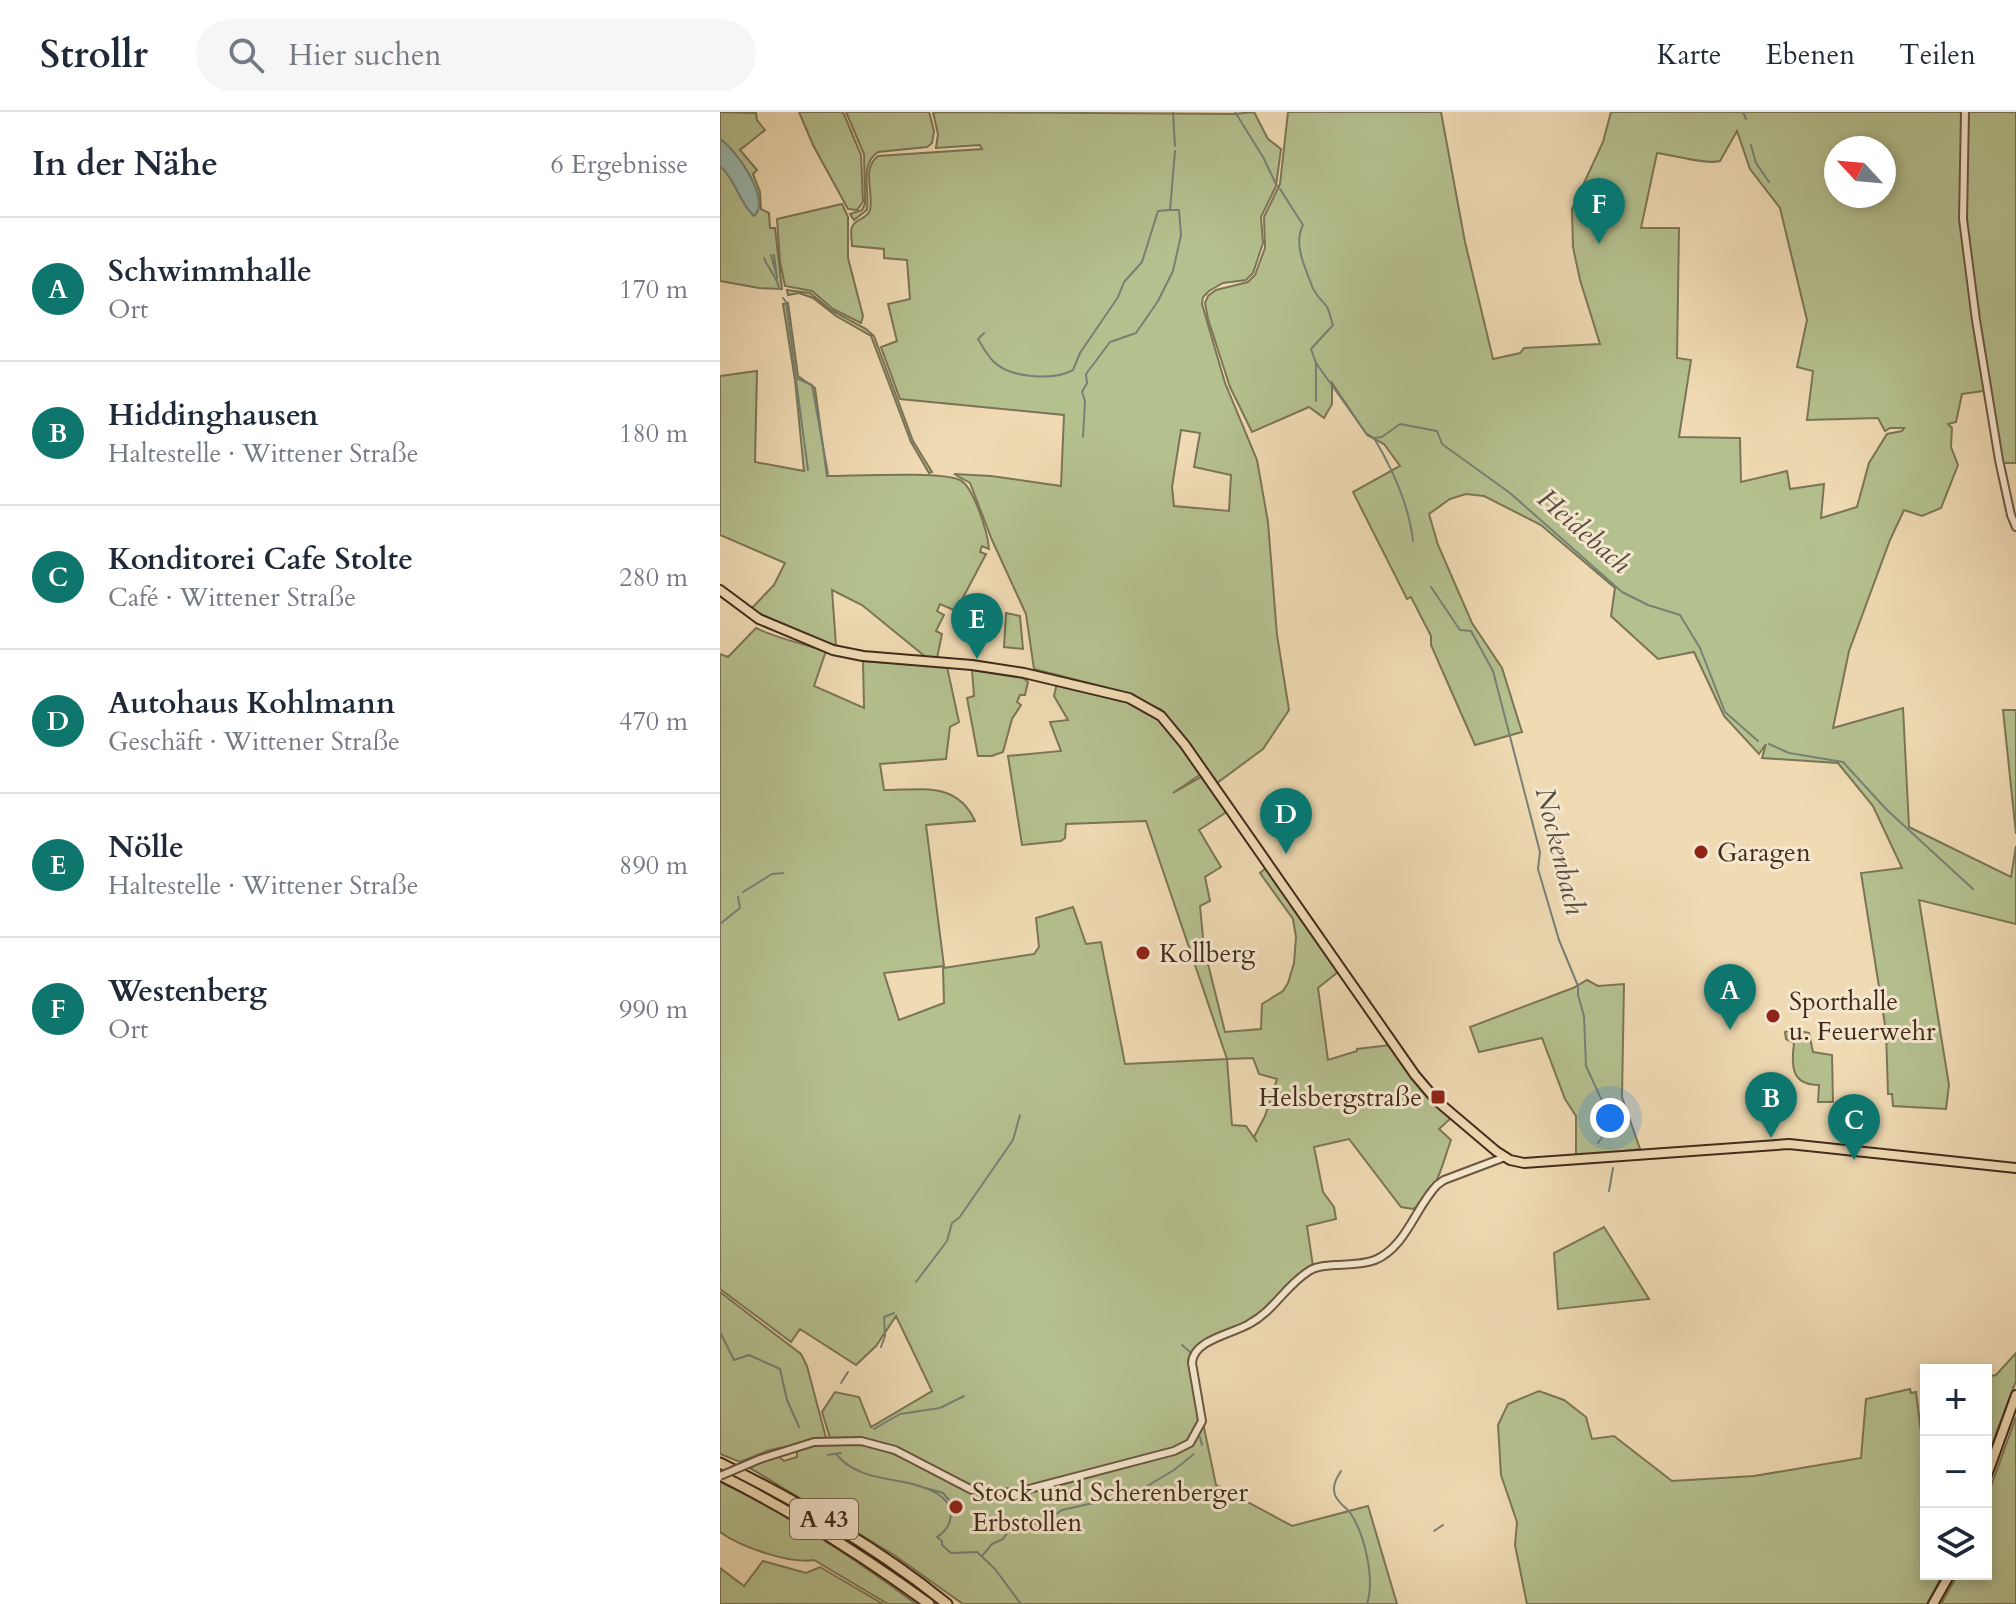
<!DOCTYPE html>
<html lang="de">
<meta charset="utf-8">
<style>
body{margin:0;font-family:Cardo,serif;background:#f6f6f7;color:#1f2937}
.controls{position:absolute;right:24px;bottom:24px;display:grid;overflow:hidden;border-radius:0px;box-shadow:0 4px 12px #0003}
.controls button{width:72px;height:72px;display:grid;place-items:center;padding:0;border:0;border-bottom:2px solid #e0e1e3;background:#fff;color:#1f2937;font:40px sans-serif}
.compass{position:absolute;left:1104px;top:24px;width:72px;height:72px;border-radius:50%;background:#fff;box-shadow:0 4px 12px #0003;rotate:296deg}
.you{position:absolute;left:890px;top:1006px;width:28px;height:28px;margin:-20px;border:6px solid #fff;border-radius:50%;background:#1a73e8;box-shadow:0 0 0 12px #1a73e833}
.badge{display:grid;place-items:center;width:52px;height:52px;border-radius:50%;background:#0f766e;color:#fff;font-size:26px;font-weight:700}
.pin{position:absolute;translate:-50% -66px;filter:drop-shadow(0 2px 4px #0008)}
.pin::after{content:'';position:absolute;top:42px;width:28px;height:24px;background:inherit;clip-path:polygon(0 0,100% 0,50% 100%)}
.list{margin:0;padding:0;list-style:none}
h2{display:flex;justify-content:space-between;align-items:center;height:104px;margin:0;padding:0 32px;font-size:34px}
h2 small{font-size:26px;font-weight:400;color:#747a83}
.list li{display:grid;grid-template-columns:52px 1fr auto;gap:24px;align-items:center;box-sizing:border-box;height:144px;padding:0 32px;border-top:2px solid #e0e1e3}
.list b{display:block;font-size:30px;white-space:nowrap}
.list p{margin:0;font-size:26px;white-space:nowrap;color:#747a83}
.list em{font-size:26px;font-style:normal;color:#747a83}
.icon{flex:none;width:44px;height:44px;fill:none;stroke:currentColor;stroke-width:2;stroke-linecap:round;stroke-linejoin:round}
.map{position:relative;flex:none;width:1296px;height:1492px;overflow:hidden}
header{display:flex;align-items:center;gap:48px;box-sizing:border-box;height:112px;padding:0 40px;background:#fff;border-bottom:2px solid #e0e1e3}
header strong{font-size:38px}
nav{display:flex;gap:44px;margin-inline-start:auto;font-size:28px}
.search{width:560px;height:72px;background:#f6f6f7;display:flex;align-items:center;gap:20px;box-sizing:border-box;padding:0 28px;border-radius:44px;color:#747a83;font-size:30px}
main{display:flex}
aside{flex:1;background:#fff}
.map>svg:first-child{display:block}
.green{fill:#b5c08f;stroke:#7c7555;stroke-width:2;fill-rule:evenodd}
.water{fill:#9abab2;stroke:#778076;stroke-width:2}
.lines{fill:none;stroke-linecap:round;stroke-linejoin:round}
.stream{stroke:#778076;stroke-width:2}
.minor-casing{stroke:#6d5641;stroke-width:10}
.major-casing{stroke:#422a1b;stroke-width:12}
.highway-casing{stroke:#422a1b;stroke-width:13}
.minor{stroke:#f5e7ce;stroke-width:6}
.major{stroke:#efdab3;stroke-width:8}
.highway{stroke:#efdab3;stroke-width:9}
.minor-bridge-casing{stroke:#6d5641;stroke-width:10;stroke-linecap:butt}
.minor-bridge{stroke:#f5e7ce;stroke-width:6}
.poi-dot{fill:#8f2418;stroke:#f5e7ce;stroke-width:3}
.labels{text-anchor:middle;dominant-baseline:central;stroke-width:6;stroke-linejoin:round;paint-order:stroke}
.shield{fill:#f5e7ce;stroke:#786351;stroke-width:2}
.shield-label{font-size:24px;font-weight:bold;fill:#422a1b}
.poi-label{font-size:26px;fill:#422a1b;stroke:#f5e7ce;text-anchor:start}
.water-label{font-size:28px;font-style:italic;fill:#584e41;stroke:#f5e7ce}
</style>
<header>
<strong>Strollr</strong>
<div class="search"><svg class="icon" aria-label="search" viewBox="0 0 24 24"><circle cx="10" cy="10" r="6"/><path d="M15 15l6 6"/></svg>Hier suchen</div>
<nav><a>Karte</a><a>Ebenen</a><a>Teilen</a></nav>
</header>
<main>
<aside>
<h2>In der Nähe<small>6 Ergebnisse</small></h2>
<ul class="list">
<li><span class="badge">A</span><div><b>Schwimmhalle</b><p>Ort</p></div><em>170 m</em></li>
<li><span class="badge">B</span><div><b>Hiddinghausen</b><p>Haltestelle · Wittener Straße</p></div><em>180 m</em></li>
<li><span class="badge">C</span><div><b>Konditorei Cafe Stolte</b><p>Café · Wittener Straße</p></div><em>280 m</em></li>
<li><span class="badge">D</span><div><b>Autohaus Kohlmann</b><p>Geschäft · Wittener Straße</p></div><em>470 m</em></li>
<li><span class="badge">E</span><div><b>Nölle</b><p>Haltestelle · Wittener Straße</p></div><em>890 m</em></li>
<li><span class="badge">F</span><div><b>Westenberg</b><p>Ort</p></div><em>990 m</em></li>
</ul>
</aside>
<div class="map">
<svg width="1296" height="1492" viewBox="0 0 1296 1492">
<rect width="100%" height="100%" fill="#efdab3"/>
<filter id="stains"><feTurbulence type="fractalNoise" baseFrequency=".0025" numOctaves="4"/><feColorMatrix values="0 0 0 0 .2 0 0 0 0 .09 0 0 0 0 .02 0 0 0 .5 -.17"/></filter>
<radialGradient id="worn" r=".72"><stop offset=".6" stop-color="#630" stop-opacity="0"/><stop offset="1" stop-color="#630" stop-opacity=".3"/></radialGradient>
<g class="green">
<path d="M0 0 36 1 37 8 45 18 20 38 37 58 33 62 40 80 41 97 49 101 50 116H55L62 177 39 176 0 169Z"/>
<path d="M79 0H123L141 43 143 90 137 98 128 97 93 33Z"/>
<path d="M126 0H209L214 19 212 31 207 35 158 40C139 53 150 78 147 98L134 108 130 102 142 98 145 92 144 42Z"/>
<path d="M213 0 514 2 534 0 548 27 561 37 556 74 541 105 543 131 533 161 526 168 503 171 489 179 483 185 482 192 505 271 537 348 548 410 557 523 569 598 543 637 497 671 442 598 400 579 314 557 306 502 272 428 250 371 234 362 271 364 341 374 344 303 180 287 161 235 177 229 168 192 190 187 187 148 164 146V137L132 134C132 129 130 120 132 115 135 106 147 108 150 98 154 80 141 57 158 44L262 37 260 33 216 36 218 22ZM461 318 480 321 474 355 511 363 509 399 454 394 452 375Z"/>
<path d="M568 0H721L745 130 773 247 800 241 804 236 880 232 860 168 853 135 852 97 883 30 891 0H1242L1240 108 1264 279 1242 282 1236 310 1228 312 1232 316 1231 335 1238 353 1221 396 1202 404 1184 398 1170 428 1129 539 1113 616 1183 596 1189 715 1291 765 1296 734V812L1199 788 1229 973 1226 997 1173 994 1172 982H1168L1166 919 1141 761 1182 756 1153 694 1118 651 1042 646 1046 632 1039 642 1004 604 974 540 938 547 891 504 895 476 821 413 764 384 746 382 730 387 709 402 718 433 752 511 782 556 802 620 755 633 711 533V524L691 485 687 487 633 380 680 354 664 332 647 323 612 271V292L604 306 589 295 532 320 510 275 488 207 485 191 488 184 496 178 528 170 535 163 545 136 544 105 560 72ZM1017 19 1030 57 1060 96 1087 208 1077 255 1093 259 1087 308 1158 306 1165 319 1170 316H1184L1182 319 1167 322 1149 351 1137 395 1101 406 1104 372 1070 377 1067 359 1021 370 1020 326 959 325 971 248 957 246 959 116H921L937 41C953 43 988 53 1000 49ZM1116 36H1164V84H1116Z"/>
<path d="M1248 0H1296V351H1282L1252 165 1246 110Z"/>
<path d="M122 92 128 105V146L143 204 141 211 113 197 92 179 65 174 60 150 57 107Z"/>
<path d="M67 178 90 181 111 198 146 217 154 224 193 329 212 360 209 361 191 330 151 224 116 204 93 186 79 181 68 183Z"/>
<path d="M68 191 78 264 95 276 107 364C133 364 222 359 240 368 254 375 268 422 269 437L262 434 260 440 266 442 236 499 220 492 217 499 224 503 216 519 222 522 217 546H207L142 493 112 478 116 534 64 514 31 497 54 473 65 451 0 423V264L37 259 35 350 84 359 75 268 63 192Z"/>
<path d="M286 501 300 504 303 537 284 535Z"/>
<path d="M36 516C56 526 83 532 106 539L94 574 144 596 143 549 227 555 239 610 230 615 226 647 160 652 164 678C201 678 237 669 255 709L206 713 224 854 164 861 179 908 224 891 223 856 314 842 319 835 316 806 353 795 366 832 381 830 405 952 507 947 426 709 346 712 345 726 341 729 302 733 288 644 341 639 330 610 348 608 334 584 337 571C366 578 418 586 439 606 455 622 468 644 481 662L453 681 483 664 508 699 479 718 501 755 485 765 490 789 480 794 484 836 505 920 541 917 542 892 563 879 568 871 574 851 576 825 573 807 540 761 546 756 618 860 598 876 608 948 637 939V937L670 933 731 1006 719 1017 731 1028C722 1052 717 1083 693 1097L681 1095 629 1027 594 1035 603 1080 614 1095 616 1107 587 1114 593 1154 573 1168 549 1196 529 1210 479 1233 472 1240 470 1252 480 1309 469 1330 454 1338 294 1379 253 1376 175 1336 157 1330 141 1327 110 1326 102 1300 115 1280 139 1285 151 1315 212 1279 176 1204 156 1234 136 1253 80 1217 71 1230 0 1177V542L8 545ZM533 946 539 962 557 967 545 1004 534 1025 537 1030 526 1014 512 1013 507 947Z"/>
<path d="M252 558 302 565 308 570 305 583H300L297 590 301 593 292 607 283 640 272 644H258L247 586 254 584Z"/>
<path d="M1283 598H1296V722Z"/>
<path d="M867 868 878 874 904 872 902 985 920 1037 856 1045V1004L845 987 822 926 759 940 750 915 853 876Z"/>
<path d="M1072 917 1089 921 1093 940 1112 943 1113 990H1098L1099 973C1071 973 1071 954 1074 931L1066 927 1065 920Z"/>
<path d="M884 1115 929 1187 838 1197 834 1141Z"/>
<path d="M0 1180 81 1242 87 1254 106 1326 50 1338 20 1350 0 1342Z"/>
<path d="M1296 1241V1269L1266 1348V1265L1276 1263Z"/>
<path d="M1190 1277 1191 1281 1196 1280 1206 1360V1462H1223L1207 1492H807L795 1433 797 1410 781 1363 778 1313 788 1292 819 1279 844 1288 866 1305 872 1327 894 1324 952 1369 1034 1364 1141 1346 1146 1287Z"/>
<path d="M1296 1305V1492H1221L1238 1462H1266V1388Z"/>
<path d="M483 1311 496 1373 572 1414 648 1394 677 1492H243L174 1443 30 1356 57 1343 64 1349 77 1345V1336C109 1328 143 1329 174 1342 222 1361 238 1385 294 1382L471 1331Z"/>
<path d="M0 1370C70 1403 134 1446 196 1492H168L94 1448C69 1452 21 1435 0 1420Z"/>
<path d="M43 1449 86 1461 100 1455 163 1492H0V1456L24 1474Z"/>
</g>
<path class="water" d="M0 27C17 38 52 89 34 104 19 91 16 68 0 54Z"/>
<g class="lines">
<g class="stream">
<path d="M453 0 455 34"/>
<path d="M515 0 543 45 557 74"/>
<path d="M1023 0 1026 7"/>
<path d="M1031 33 1036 51 1049 70"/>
<path d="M560 77 583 113C573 132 585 155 592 174 595 183 602 188 607 195 610 200 611 209 613 213L591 237 596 251V289"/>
<path d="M51 143 56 161"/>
<path d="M54 143 57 166"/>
<path d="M44 146C48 156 57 165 59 176"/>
<path d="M63 186 66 190 76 266 92 273 108 362"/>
<path d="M264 221 258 227C262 234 267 243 273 249 289 266 333 269 353 258L360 241 398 185 404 170 422 150 438 99 449 98"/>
<path d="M596 251 646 321 654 326 662 325 680 312 717 319 722 332 790 381 902 480 928 493 960 503 980 536 1005 600 1038 629"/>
<path d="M76 268 88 358"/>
<path d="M363 325 365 289 362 280 367 271 366 262 390 230 416 221 438 189 453 159 461 123 459 98H450L455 39"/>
<path d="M654 326C673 358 689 392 693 429"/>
<path d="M711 475 740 518 751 519 773 559 820 740 818 757 839 828 858 874V883L864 904 866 954 888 1002 883 1024 878 1031"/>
<path d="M1049 632 1069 641 1123 650 1167 698 1253 777"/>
<path d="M23 780 52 762 63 761"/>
<path d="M0 812 20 796 18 785"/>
<path d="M889 1079 893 1056"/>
<path d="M196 1170 227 1129 232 1111 239 1106 293 1028 300 1003"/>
<path d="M0 1220 14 1248 29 1243 60 1257 67 1288 79 1315"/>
<path d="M462 1233 470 1240"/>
<path d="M161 1235 165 1224 164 1205 174 1201"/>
<path d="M468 1250 469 1244"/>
<path d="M121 1271 128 1260"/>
<path d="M154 1317 180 1302 220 1296 244 1284"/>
<path d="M480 1325 482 1333"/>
<path d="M116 1342C141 1373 185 1363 216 1381 237 1393 234 1414 217 1425L222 1429V1433L231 1441 257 1440 275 1457 301 1492"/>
<path d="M108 1343 121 1341"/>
<path d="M621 1359C616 1367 612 1374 615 1383 618 1391 626 1395 631 1402 645 1424 655 1467 647 1492"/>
<path d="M206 1376 223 1381 234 1394"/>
<path d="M714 1419 723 1413"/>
<path d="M263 1443 272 1432 283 1427 293 1412 323 1411 342 1398 387 1388 405 1387 454 1358 474 1342"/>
</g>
<g class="minor-casing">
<g id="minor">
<path d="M1245 0 1243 107 1256 208 1279 348 1291 403 1296 415"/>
<path d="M40 1347 94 1330 141 1329 175 1338 252 1378 294 1381 454 1339 470 1331 482 1309 472 1251C473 1228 512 1222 529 1212 554 1199 565 1174 589 1159 604 1149 635 1156 655 1148 686 1135 695 1096 717 1073L724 1068 785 1045"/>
</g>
</g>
<g class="major-casing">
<g id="major">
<path d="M0 478 39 507 113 538 143 544 252 553 304 561 409 586 441 604 465 633 695 963 717 989 776 1039 790 1048 804 1051 1069 1032 1296 1056"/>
<path d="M1266 1366 1296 1283"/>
<path d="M1213 1492 1230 1462"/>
</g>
</g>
<g class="highway-casing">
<g id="highway">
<path d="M0 1351C79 1390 158 1436 227 1492"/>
<path d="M0 1363C74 1400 142 1443 209 1492"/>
</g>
</g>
<use href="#minor" class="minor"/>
<use href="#major" class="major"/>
<use href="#highway" class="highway"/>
<g class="minor-bridge-casing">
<path id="minor-bridge" d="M0 1364 40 1347"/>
</g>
<use href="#minor-bridge" class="minor-bridge"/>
</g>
<g class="poi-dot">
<circle cx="981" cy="740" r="8"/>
<circle cx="423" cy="841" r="8"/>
<circle cx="1053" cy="904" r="8"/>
<rect x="710" y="977" width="16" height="16" rx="4"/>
<circle cx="236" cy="1395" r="8"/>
</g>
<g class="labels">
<rect class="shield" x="70" y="1387" width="68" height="40" rx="6"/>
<g class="shield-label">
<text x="104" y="1407">A 43</text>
</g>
<g class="poi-label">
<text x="997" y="740">Garagen</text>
<text x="439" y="841">Kollberg</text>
<text x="1069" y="889">Sporthalle<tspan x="1069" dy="30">u. Feuerwehr</tspan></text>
<text x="702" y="985" text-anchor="end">Helsbergstraße</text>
<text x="252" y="1380">Stock und Scherenberger<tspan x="252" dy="30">Erbstollen</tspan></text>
</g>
<g class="water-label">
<text transform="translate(864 419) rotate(41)">Heidebach</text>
<text transform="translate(840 739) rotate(76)">Nockenbach</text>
</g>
</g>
<rect width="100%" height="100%" filter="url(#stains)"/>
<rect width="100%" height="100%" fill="url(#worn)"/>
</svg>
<div class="controls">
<button>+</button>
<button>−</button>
<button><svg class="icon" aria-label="layers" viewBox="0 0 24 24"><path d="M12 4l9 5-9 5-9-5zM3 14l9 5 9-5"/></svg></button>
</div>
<svg class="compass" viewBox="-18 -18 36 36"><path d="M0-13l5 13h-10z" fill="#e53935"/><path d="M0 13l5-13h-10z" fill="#747a83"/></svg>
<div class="you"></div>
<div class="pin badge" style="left:1010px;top:918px">A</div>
<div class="pin badge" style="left:1051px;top:1026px">B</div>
<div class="pin badge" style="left:1134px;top:1048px">C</div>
<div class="pin badge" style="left:566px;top:742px">D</div>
<div class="pin badge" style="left:257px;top:547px">E</div>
<div class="pin badge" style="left:879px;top:132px">F</div>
</div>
</main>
